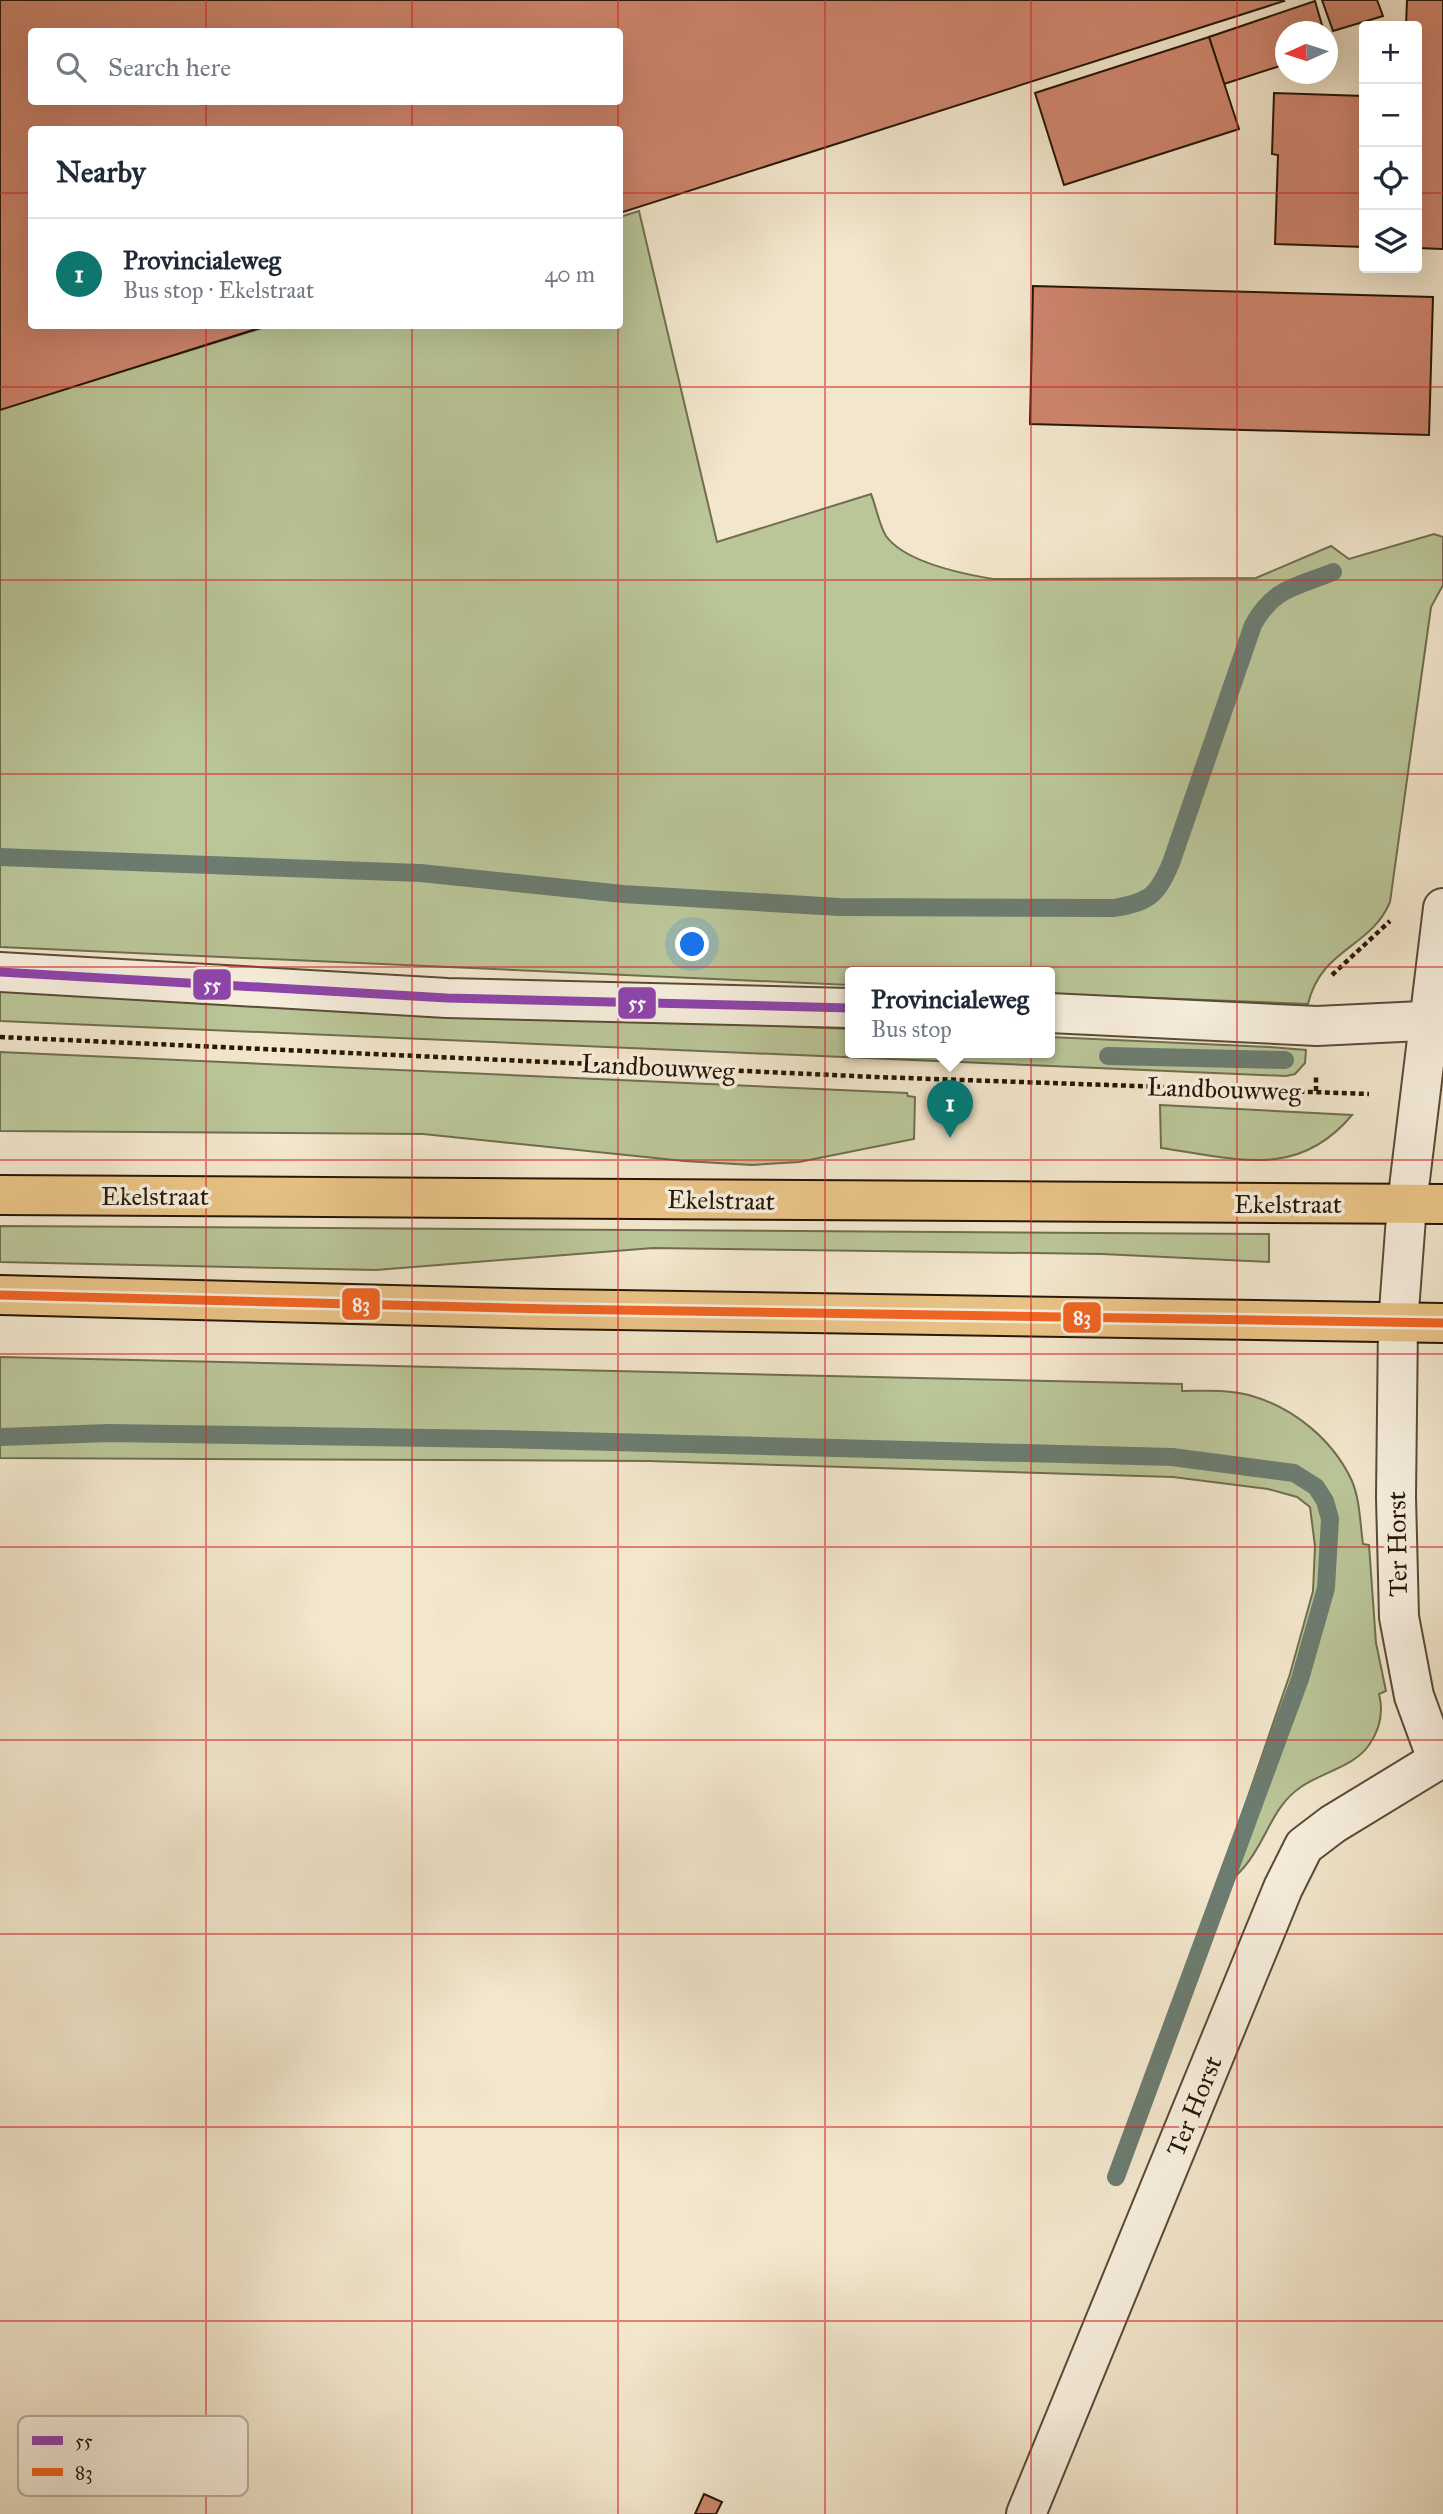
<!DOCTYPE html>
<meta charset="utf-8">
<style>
body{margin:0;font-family:"IM FELL Great Primer",serif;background:#f2f2f3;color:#1f2937}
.controls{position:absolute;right:21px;top:21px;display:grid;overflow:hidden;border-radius:7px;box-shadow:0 7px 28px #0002}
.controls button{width:63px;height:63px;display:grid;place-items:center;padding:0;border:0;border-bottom:2px solid #e0e1e3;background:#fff;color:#1f2937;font:35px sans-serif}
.compass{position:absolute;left:1275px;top:21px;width:63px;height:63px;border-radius:50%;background:#fff;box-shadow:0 7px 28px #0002;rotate:267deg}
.you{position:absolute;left:693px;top:945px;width:24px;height:24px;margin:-18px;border:5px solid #fff;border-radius:50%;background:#1a73e8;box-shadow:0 0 0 10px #1a73e833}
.badge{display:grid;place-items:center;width:46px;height:46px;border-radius:50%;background:#0f766e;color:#fff;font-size:23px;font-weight:700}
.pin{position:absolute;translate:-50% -58px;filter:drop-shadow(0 2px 4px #0008)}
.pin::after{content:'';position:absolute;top:37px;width:24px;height:21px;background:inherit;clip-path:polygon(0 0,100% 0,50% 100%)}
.popup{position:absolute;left:845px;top:967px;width:210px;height:91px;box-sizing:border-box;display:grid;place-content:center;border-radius:7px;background:#fff;filter:drop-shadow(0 2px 5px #0005);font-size:23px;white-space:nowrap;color:#747a83}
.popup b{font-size:26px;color:#1f2937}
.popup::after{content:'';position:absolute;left:50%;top:100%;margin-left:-14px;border:14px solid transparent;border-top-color:#fff}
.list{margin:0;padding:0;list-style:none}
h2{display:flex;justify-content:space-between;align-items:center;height:91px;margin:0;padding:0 28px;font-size:30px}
h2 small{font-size:23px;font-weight:400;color:#747a83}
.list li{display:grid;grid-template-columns:46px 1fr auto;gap:21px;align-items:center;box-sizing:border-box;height:112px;padding:0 28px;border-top:2px solid #e0e1e3}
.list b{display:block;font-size:26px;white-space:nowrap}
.list p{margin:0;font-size:23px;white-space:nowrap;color:#747a83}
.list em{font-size:23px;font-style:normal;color:#747a83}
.icon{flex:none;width:38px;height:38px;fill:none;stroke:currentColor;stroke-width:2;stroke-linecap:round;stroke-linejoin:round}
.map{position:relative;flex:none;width:1443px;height:2514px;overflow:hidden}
.search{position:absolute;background:#fff;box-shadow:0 7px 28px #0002;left:28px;top:28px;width:595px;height:77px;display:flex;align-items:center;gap:18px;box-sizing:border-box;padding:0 24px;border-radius:7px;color:#747a83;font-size:26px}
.panel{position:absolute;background:#fff;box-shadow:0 7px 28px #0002;left:28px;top:126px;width:595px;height:203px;border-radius:7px}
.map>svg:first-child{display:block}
.green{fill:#bac598;stroke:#706e4e;stroke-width:2}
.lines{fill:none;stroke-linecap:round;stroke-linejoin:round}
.stream{stroke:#6c7c70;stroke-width:18}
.building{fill:#ce856d;stroke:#261705;stroke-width:2;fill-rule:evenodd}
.minor-casing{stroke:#594b37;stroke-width:42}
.major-casing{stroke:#261705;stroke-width:42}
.path{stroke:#261705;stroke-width:4.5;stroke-dasharray:5 3.5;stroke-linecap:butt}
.minor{stroke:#f7efde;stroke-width:38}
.major{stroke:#e9c386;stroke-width:38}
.bus-1-casing{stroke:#f7efde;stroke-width:14}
.bus-2-casing{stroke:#f7efde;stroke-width:14}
.bus-1{stroke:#8e44ad;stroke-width:9}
.bus-2{stroke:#f26522;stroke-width:9}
.grid{fill:none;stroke:#d62828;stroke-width:2;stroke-opacity:0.55}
.labels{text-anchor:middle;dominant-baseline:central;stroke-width:7;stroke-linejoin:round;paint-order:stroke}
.street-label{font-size:26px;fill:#261705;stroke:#f7efde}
.key{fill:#f7efde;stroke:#b8ae9d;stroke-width:2}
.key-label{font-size:19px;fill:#261705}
.line-badge{stroke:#f7efde;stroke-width:2.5}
.badge-label{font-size:19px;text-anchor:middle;font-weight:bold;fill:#fff}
</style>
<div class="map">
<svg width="1443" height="2514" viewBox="0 0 1443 2514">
<rect width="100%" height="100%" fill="#f2e6cc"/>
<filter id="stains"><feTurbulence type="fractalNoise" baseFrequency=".00286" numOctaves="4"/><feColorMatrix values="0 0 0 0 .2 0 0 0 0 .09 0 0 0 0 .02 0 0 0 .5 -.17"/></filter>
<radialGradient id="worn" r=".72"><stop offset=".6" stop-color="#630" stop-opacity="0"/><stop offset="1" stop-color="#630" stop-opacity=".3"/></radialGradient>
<g class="green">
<path d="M639 211 717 542 871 494C876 506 879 525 886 536 905 562 963 574 993 579L1256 578 1331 546 1349 559 1434 534 1443 537V585L1431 607 1390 902C1371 948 1321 948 1308 1004L1050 994V972H850V985L0 947V409L269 326H620V217Z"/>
<path d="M0 991 850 1029V1052H1050V1037L1269 1047 1306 1050 1305 1063 1295 1074 1286 1076 0 1021Z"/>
<path d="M0 1052 907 1093 908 1096 915 1097 914 1139 799 1162 752 1165 684 1161 423 1134 0 1131Z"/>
<path d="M1160 1105 1352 1115C1297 1181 1234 1158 1161 1148Z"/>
<path d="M0 1226 1269 1234V1262L1102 1254 653 1248 376 1270 0 1262Z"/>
<path d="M0 1357 1182 1384V1391C1205 1391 1230 1389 1252 1396 1294 1408 1333 1440 1352 1481 1360 1500 1360 1523 1363 1544L1369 1545 1376 1643 1386 1691 1379 1694C1384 1713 1380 1729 1369 1745 1354 1767 1322 1772 1301 1787 1272 1806 1266 1842 1245 1866 1236 1877 1225 1886 1214 1896L1290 1674 1313 1591 1315 1546 1310 1507 1297 1497 1268 1489 1173 1477 649 1461 0 1458Z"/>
</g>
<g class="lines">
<g class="stream">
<path d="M0 857 420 873 623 894 839 907 1114 908C1149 902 1157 896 1171 863L1253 625C1273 588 1296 587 1333 572"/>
<path d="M1108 1056 1285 1060"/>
<path d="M0 1437 109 1433 497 1439 1172 1457 1294 1473 1316 1487 1325 1501 1330 1519 1326 1588 1300 1679 1116 2177"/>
</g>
</g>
<g class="building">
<path d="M0 0H1283L1284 1 620 213V130H32V326H266L0 410ZM32 32H620V102H32Z"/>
<path d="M1322 0H1377L1383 16 1333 31Z"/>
<path d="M1407 0H1443V249L1417 248V26H1406Z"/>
<path d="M1315 1 1324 32H1286L1283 65 1224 84 1209 37Z"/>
<path d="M1209 37 1239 129 1064 185 1035 93Z"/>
<path d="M1274 93 1364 96V247L1275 244 1278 155 1272 154Z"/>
<path d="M1033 286 1433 297 1429 435 1030 424Z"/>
<path d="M704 2494 722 2502 716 2514H695Z"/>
</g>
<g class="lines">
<g class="minor-casing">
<g id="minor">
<path d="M0 972 447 998 850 1008"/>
<path d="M1050 1013 1317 1026 1443 1020"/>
<path d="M1437 1759 1414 1696 1399 1617 1396 1497 1398 1324 1407 1204 1443 908"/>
<path d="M1026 2514 1283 1888 1304 1846 1333 1824 1443 1757"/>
</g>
</g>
<g class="major-casing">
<g id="major">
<path d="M0 1195 1443 1204"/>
<path d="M0 1295 552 1309 1443 1323"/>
</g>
</g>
<g class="path">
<path d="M1332 975 1390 921"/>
<path d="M0 1037 876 1077 1369 1094"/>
<path d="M1316 1091V1075"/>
</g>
<use href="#minor" class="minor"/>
<use href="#major" class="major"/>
<g class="bus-1-casing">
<path id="bus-1" d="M0 972 447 998 850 1008"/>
</g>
<g class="bus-2-casing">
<path id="bus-2" d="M0 1295 552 1309 1443 1323"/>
</g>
<use href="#bus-1" class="bus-1"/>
<use href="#bus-2" class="bus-2"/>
</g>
<path class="grid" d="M206 0V32M412 0V32M618 0V32M825 0V2514M1031 0V2514M1237 0V2514M206 102V130M412 102V130M618 102V130M0 193H32M620 193H1364M1417 193H1443M206 326V2514M412 326V2514M618 326V2514M0 387H1443M0 580H1443M0 774H1443M0 967H1443M0 1160H1443M0 1354H1443M0 1547H1443M0 1740H1443M0 1934H1443M0 2127H1443M0 2321H1443"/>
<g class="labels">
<g class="street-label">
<text transform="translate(658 1067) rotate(3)">Landbouwweg</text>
<text transform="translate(1224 1089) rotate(2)">Landbouwweg</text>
<text x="155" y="1196">Ekelstraat</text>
<text transform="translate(721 1200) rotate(1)">Ekelstraat</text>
<text x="1288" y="1204">Ekelstraat</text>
<text transform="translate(1397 1544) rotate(-91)">Ter Horst</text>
<text transform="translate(1194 2106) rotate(-68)">Ter Horst</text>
</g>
</g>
<rect x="18" y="2416" width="230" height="80" rx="10" class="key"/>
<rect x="32" y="2436" width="31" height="9" fill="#8e44ad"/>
<rect x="32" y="2468" width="31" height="8" fill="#f26522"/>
<g class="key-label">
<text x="75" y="2447">55</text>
<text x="75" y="2479">83</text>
</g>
<g class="line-badge">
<rect x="192" y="968" width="40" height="33" rx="7" fill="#8e44ad"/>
<rect x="617" y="986" width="40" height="34" rx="7" fill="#8e44ad"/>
<rect x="341" y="1287" width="40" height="34" rx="7" fill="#f26522"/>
<rect x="1062" y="1301" width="40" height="33" rx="7" fill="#f26522"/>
</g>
<g class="badge-label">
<text x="212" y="991">55</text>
<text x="637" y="1009">55</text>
<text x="361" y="1311">83</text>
<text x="1082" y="1324">83</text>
</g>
<rect width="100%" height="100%" filter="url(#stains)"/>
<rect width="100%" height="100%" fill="url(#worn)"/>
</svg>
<div class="controls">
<button>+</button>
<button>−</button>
<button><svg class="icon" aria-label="locate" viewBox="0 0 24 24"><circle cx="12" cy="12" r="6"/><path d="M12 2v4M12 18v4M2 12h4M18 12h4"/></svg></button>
<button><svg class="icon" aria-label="layers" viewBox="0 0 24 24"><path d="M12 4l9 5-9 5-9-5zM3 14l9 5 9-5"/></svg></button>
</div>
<svg class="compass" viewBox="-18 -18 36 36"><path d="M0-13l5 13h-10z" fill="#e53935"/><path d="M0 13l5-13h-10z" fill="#747a83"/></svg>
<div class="you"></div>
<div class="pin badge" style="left:950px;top:1138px">1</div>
<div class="popup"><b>Provincialeweg</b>Bus stop</div>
<div class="search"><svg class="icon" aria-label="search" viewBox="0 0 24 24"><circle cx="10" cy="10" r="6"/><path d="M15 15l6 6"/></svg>Search here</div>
<section class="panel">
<h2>Nearby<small></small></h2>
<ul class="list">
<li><span class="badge">1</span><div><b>Provincialeweg</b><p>Bus stop · Ekelstraat</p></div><em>40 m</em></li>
</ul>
</section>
</div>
